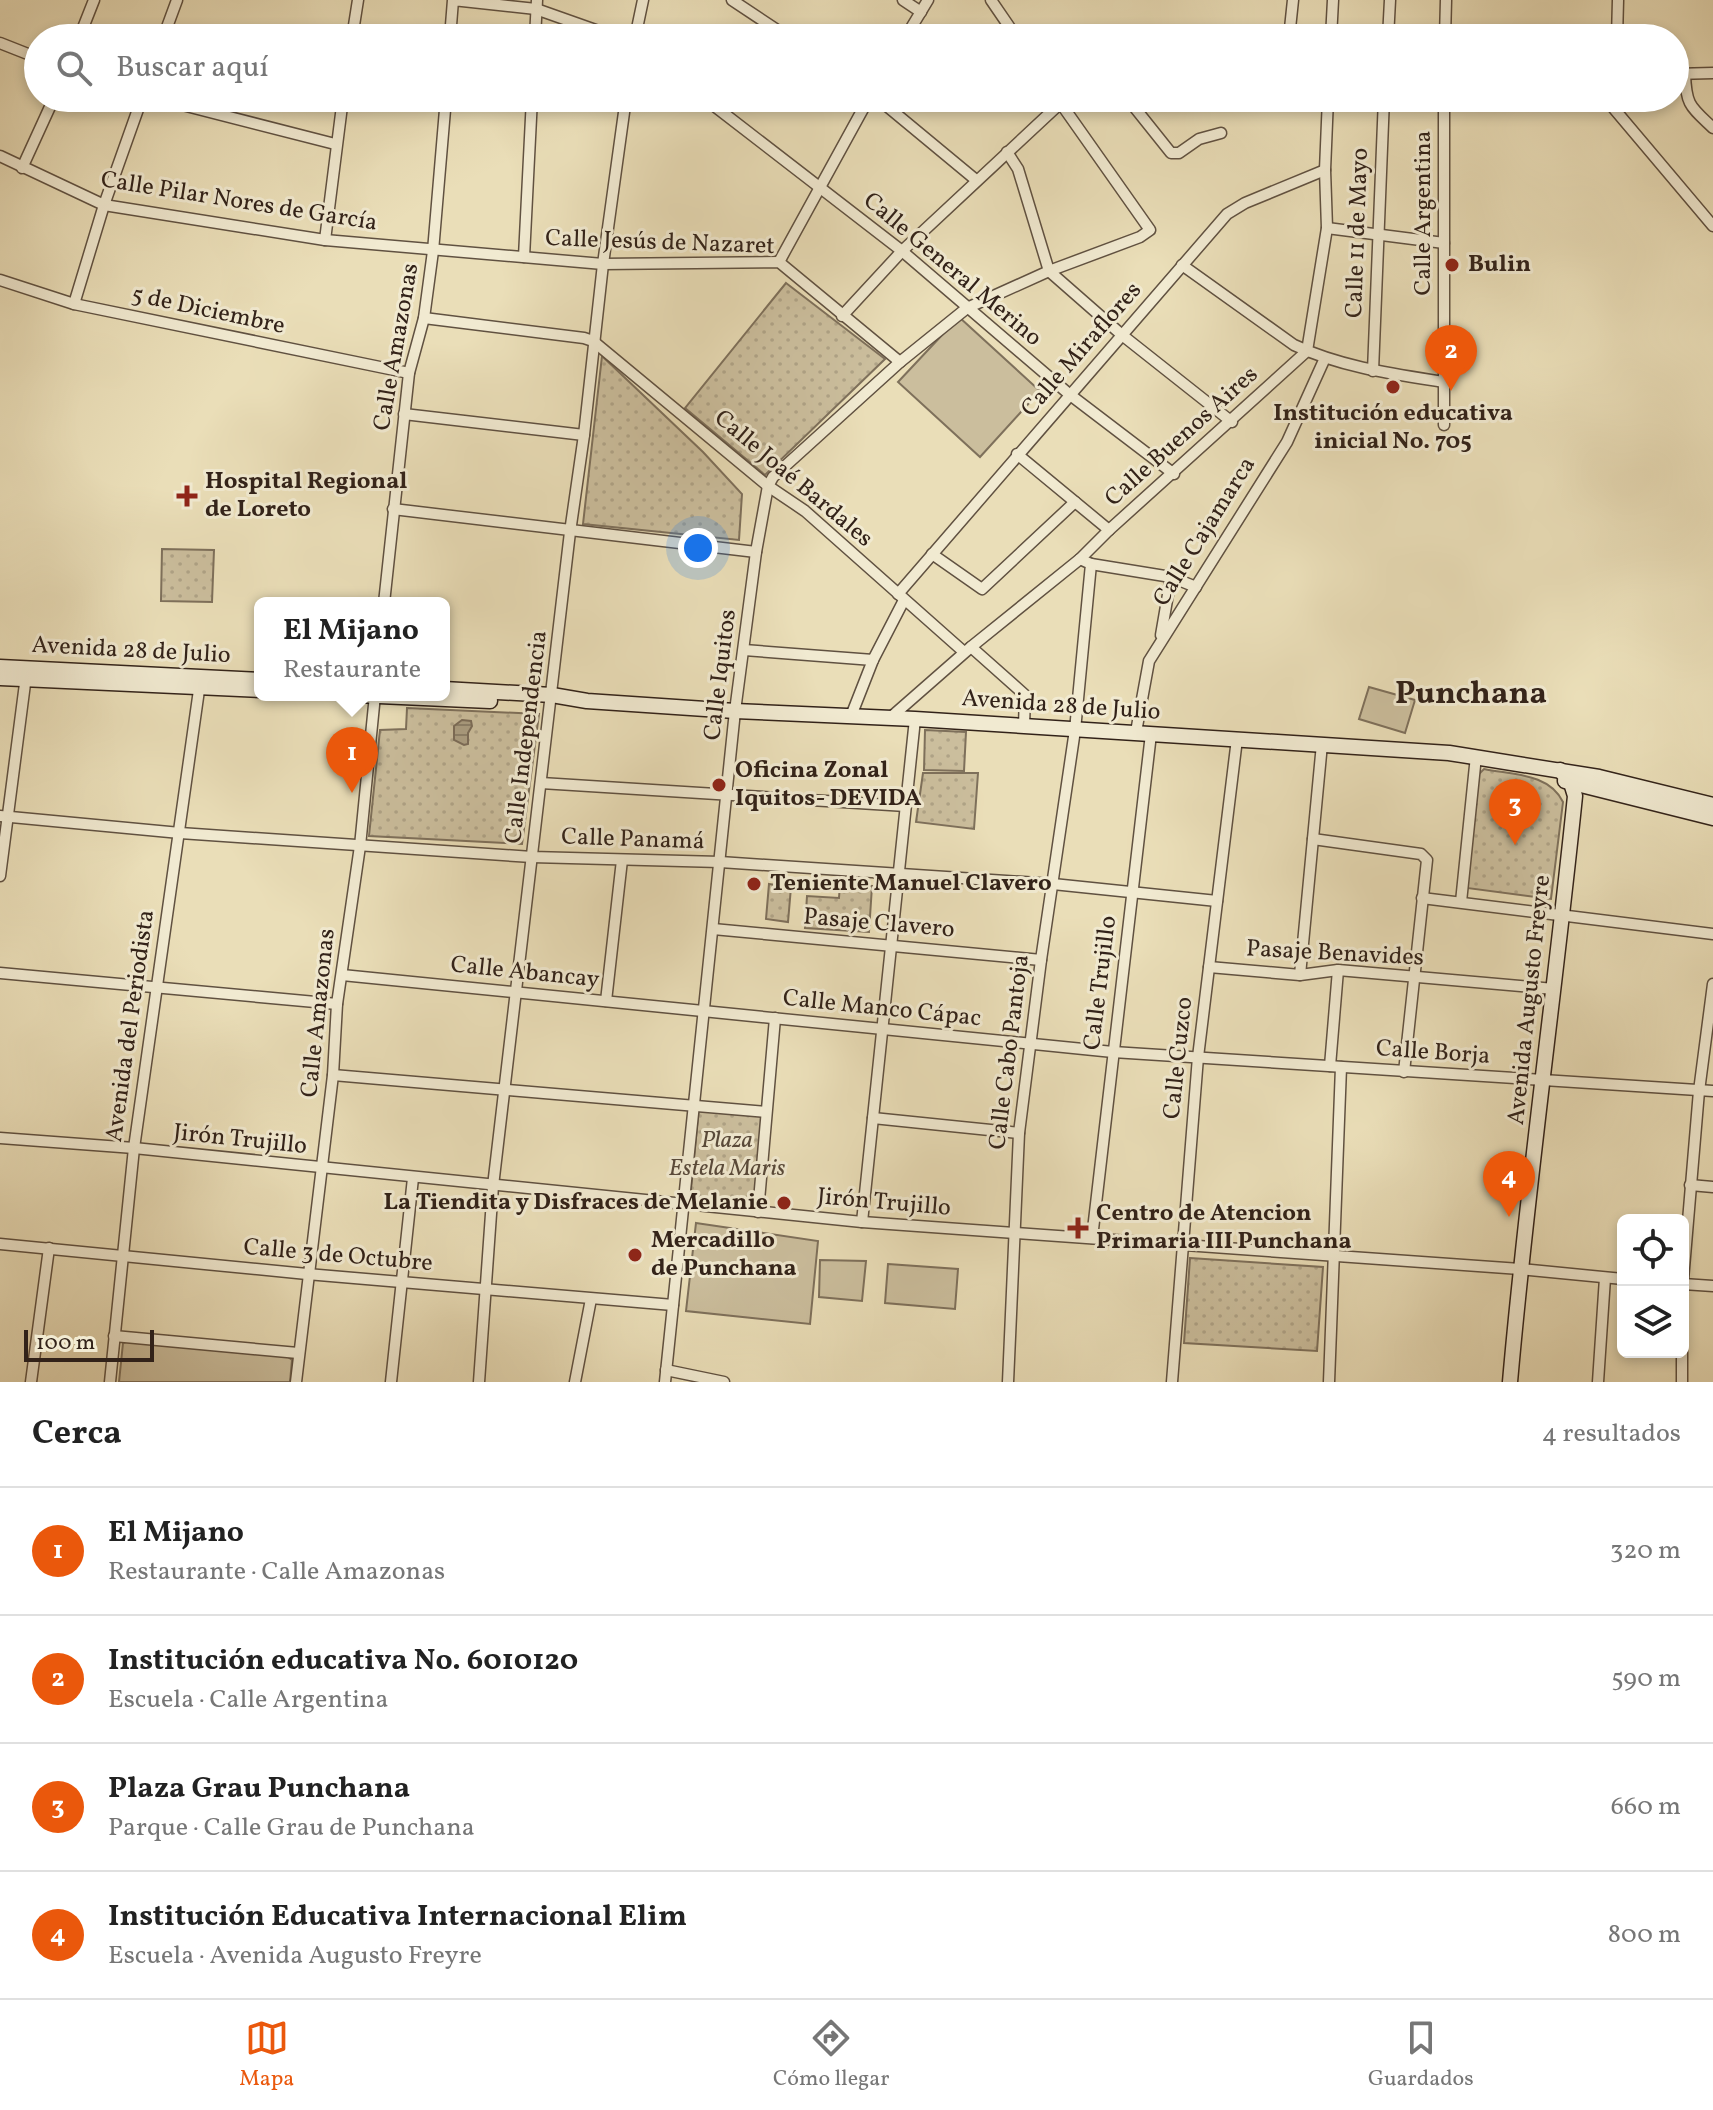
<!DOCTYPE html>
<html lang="es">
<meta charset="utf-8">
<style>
body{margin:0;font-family:Vollkorn,serif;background:#f2f2f2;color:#222}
.controls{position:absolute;right:24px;bottom:24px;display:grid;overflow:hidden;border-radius:12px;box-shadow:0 4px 12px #0003}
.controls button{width:72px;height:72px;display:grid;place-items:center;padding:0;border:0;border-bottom:2px solid #e0e0e0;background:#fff;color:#222;font:40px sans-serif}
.scale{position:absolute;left:24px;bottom:20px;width:130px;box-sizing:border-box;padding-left:8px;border:4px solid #322219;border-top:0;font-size:22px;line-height:28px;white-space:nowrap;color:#322219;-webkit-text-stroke:6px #f1ead1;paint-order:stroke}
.you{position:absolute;left:698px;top:548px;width:28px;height:28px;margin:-20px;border:6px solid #fff;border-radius:50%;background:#1a73e8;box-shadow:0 0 0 12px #1a73e833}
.badge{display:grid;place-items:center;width:52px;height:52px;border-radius:50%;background:#ea580c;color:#fff;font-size:26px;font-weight:700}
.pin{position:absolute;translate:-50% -66px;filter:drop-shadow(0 2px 4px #0008)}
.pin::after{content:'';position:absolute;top:42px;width:28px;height:24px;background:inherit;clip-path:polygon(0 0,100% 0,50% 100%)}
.popup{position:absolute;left:254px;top:597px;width:196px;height:104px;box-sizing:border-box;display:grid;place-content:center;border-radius:12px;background:#fff;filter:drop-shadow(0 2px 6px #0005);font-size:26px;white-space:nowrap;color:#767676}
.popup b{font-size:30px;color:#222}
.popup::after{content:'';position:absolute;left:50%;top:100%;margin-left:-16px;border:16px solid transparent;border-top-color:#fff}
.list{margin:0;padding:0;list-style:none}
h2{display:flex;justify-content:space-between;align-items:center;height:104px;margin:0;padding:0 32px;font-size:34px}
h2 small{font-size:26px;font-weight:400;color:#767676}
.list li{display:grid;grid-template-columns:52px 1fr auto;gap:24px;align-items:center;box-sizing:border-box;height:128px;padding:0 32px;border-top:2px solid #e0e0e0}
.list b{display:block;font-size:30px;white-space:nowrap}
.list p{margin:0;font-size:26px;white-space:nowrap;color:#767676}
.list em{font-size:26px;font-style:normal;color:#767676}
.icon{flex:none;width:44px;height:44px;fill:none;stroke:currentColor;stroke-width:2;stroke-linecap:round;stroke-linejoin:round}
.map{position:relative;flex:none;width:1713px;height:1382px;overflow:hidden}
.search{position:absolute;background:#fff;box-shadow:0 4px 12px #0003;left:24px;right:24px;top:24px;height:88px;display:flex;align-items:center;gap:20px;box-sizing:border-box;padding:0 28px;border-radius:44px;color:#767676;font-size:30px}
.sheet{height:616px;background:#fff}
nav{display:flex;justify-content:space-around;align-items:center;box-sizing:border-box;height:112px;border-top:2px solid #e0e0e0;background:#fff;font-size:22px;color:#767676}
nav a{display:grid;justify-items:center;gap:4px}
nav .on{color:#ea580c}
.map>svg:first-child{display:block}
.grass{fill:#cbbe9d;stroke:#7e705b;stroke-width:2}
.park{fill:url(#park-dots);stroke:#7e705b;stroke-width:2}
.water{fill:url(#water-rules);stroke:#7b6c58;stroke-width:2}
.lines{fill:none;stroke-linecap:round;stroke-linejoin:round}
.minor-casing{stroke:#605141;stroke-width:13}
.secondary-casing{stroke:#322219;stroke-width:17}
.minor{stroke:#f1ead1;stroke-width:10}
.secondary{stroke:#f1ead1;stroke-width:14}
.poi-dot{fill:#8f2418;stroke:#f1ead1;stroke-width:3}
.labels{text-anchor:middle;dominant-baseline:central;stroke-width:6;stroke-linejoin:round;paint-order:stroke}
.street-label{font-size:24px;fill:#322219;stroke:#f1ead1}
.poi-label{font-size:24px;font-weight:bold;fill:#322219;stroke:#f1ead1;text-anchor:start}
.park-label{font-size:24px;font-style:italic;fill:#58493a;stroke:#f1ead1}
.district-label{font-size:32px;font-weight:bold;fill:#322219;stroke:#f1ead1}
</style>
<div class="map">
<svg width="1713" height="1382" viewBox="0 0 1713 1382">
<defs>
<pattern id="park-dots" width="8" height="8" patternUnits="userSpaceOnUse" patternTransform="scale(2)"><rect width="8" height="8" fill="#cbbe9d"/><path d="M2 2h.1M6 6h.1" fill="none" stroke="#afa387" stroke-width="1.8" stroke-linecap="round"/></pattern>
<pattern id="water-rules" width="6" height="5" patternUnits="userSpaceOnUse" patternTransform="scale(2)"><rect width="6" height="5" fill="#ab9e82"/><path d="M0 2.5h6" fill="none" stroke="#8c806a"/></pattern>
</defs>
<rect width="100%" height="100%" fill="#eadeb8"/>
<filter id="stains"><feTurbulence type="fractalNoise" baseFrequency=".0025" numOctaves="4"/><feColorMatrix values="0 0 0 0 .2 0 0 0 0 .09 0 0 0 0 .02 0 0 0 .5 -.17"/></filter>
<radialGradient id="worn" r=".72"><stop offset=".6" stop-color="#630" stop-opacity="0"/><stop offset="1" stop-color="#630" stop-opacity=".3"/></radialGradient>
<g class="grass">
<path d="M959 317 1040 391 980 457 898 382Z"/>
<path d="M1369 687 1415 700 1405 733 1359 719Z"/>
<path d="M696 1223 818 1241 810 1324 686 1311Z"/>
<path d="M820 1260 866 1261 862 1301 819 1297Z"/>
<path d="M888 1264 958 1269 955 1309 885 1303Z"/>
<path d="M132 1340 287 1356 292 1360 290 1382H119L123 1343Z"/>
</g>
<g class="park">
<path d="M786 283 885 359 765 475 685 408Z"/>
<path d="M602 356 703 452 742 494 739 540 583 524Z"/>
<path d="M162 549 214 550 212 602 161 601Z"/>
<path d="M407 708 539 714 522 844 369 836 380 730 406 729Z"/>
<path d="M925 730 966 732 964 771 924 770Z"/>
<path d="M1484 769C1513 775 1549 773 1563 802L1551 899 1467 888 1479 774Z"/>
<path d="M923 773H978L974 829 916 822Z"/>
<path d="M769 884 791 887 788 922 766 919Z"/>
<path d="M840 884 872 886 869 932 805 928 807 896 839 898Z"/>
<path d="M699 1106 764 1109 754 1207 690 1200Z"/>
<path d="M1190 1258 1323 1267 1317 1351 1184 1343Z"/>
</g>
<path class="water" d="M462 720 471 721 472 726 468 733V744L464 745 454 740V726Z"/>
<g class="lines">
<g class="minor-casing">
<g id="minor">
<path d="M732 0 789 38"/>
<path d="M903 0 921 12"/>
<path d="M991 0 1017 38"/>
<path d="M79 38 94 0"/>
<path d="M163 38 177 0"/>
<path d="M352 38 358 0"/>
<path d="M450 38 453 0 536 9 618 38"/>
<path d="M535 38 537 0"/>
<path d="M635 38 643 0"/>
<path d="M905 38 928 0"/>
<path d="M1289 38 1293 0"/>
<path d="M1331 38 1333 0"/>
<path d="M1388 38 1390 0"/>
<path d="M1445 38 1446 0"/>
<path d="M1617 38 1618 0"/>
<path d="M0 43 38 58"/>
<path d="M1675 74 1713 73"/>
<path d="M1685 74C1686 106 1691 107 1713 128"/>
<path d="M155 98 335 144"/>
<path d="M704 98 902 251 1069 394 1174 474"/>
<path d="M877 98 976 180"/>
<path d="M1127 98 1171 153H1179L1199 139 1221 133"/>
<path d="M1605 98 1713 226"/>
<path d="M1007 152 1018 169 1049 271 1122 335 1232 422"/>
<path d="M0 156 104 205 325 240 603 264 779 262 900 362"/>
<path d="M22 168 54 98"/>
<path d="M1327 228 1444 243"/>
<path d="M325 240 343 98"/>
<path d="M524 257 532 98"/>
<path d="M779 262 869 98"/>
<path d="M1182 265 1294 345C1341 367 1393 374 1444 382"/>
<path d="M0 280 74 304 409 373"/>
<path d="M74 304 104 205 142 98"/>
<path d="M842 316 902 251 1066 98"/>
<path d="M424 318 584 338 593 341 768 486 805 511 964 652"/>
<path d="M1373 371 1384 98"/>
<path d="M404 414 584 435"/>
<path d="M1444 425V98"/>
<path d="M1017 454 1109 530"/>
<path d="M393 509 756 552"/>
<path d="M932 554 982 589 1075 502"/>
<path d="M1091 564 1171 577 1196 587"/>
<path d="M898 594 1227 214 1245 203 1325 170"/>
<path d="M384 603 409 373 424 318 433 251 446 98"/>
<path d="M1161 635 1171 577"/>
<path d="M971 647 1025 695 1024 726"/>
<path d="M744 650 873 660"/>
<path d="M851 716 873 660 904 600"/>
<path d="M890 718 971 647 1080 559 1109 530 1307 351 1327 228 1325 170 1328 98"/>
<path d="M1136 732 1149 661 1287 442 1325 358"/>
<path d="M541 783 906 806"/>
<path d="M0 816 180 833 532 857 720 862 1053 884 1217 901"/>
<path d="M1313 839 1421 854 1427 860 1404 1072"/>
<path d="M0 876 26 676"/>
<path d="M1422 898 1713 934"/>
<path d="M1461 902 1476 756"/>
<path d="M713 929 1041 960"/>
<path d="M1209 967 1300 975 1338 970 1554 989"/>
<path d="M0 973 337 1004"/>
<path d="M342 975 1113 1052 1713 1091"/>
<path d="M1300 975 1322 744"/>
<path d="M606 1001 622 860"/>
<path d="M1330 1066 1338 970"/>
<path d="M333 1075 766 1112"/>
<path d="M873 1118 1019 1133"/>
<path d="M0 1138 134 1148 862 1222 1520 1269 1623 1279"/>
<path d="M1690 1185 1713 1187"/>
<path d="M758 1212 775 1018"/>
<path d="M862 1222 915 719"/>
<path d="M1092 1238 1151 734"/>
<path d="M0 1244 307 1274 673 1305"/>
<path d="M1683 1280 1699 1091 1713 984"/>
<path d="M1683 1284 1713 1286"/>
<path d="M114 1336 298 1353"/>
<path d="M666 1370 724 1382"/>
<path d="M31 1382 49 1248"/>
<path d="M110 1382 134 1148 200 683"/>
<path d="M296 1382 333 1075 337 1004 360 846 375 695"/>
<path d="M391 1382 413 1178"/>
<path d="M479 1382 493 1186 570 532 584 435 603 264 626 98"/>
<path d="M575 1382 591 1299"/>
<path d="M665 1382 735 711 756 552 768 486 773 477 900 362 967 308 1049 271 1140 237 1150 230 1057 98"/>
<path d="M1008 1382 1019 1133 1041 960 1075 730 1091 564 1080 559"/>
<path d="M1172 1382 1198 1057 1237 739"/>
<path d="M1329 1382 1341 1067"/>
<path d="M1598 1382 1605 1278"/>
<path d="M1682 1382V1352"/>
</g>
</g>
<g class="secondary-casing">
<g id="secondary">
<path d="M0 667 260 680"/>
<path d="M0 678 260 690"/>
<path d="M444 689 552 695 587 701 735 711 915 719 1449 753 1599 777 1713 805"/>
<path d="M357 695 490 701"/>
<path d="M1565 781 1713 818"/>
<path d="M1510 1382C1527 1186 1555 992 1575 796L1571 783 1560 770"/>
</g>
</g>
<use href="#minor" class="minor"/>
<use href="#secondary" class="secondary"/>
</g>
<g class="poi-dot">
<circle cx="1452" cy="265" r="8"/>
<circle cx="1393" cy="387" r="8"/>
<path d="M183 484h8v8h8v8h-8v8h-8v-8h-8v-8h8z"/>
<circle cx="719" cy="785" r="8"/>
<circle cx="754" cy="884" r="8"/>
<circle cx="784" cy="1203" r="8"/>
<path d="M1074 1216h8v8h8v8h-8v8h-8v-8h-8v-8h8z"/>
<circle cx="635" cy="1255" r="8"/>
</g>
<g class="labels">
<g class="street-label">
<text transform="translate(239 202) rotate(9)">Calle Pilar Nores de García</text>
<text transform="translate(1424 213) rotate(-90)">Calle Argentina</text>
<text transform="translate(1358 233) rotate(-88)">Calle 11 de Mayo</text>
<text transform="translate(660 243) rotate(2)">Calle Jesús de Nazaret</text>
<text transform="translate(952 270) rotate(40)">Calle General Merino</text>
<text transform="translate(208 311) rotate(12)">5 de Diciembre</text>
<text transform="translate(397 347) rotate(-80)">Calle Amazonas</text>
<text transform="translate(1082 350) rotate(-49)">Calle Miraflores</text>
<text transform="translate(1182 437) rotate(-42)">Calle Buenos Aires</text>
<text transform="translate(793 479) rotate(40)">Calle Joaé Bardales</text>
<text transform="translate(1205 532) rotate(-58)">Calle Cajamarca</text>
<text transform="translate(131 651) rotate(3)">Avenida 28 de Julio</text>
<text transform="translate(721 675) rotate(-83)">Calle Iquitos</text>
<text transform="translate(1061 706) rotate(4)">Avenida 28 de Julio</text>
<text transform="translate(527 737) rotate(-83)">Calle Independencia</text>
<text transform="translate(633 840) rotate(2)">Calle Panamá</text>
<text transform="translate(879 924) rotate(5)">Pasaje Clavero</text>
<text transform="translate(1335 954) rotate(3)">Pasaje Benavides</text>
<text transform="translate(525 973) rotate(6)">Calle Abancay</text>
<text transform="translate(1101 983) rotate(-83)">Calle Trujillo</text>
<text transform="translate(1530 1000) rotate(-84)">Avenida Augusto Freyre</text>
<text transform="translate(882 1009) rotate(6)">Calle Manco Cápac</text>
<text transform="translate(319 1013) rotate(-84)">Calle Amazonas</text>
<text transform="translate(131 1026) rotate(-82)">Avenida del Periodista</text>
<text transform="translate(1010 1052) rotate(-83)">Calle Cabo Pantoja</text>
<text transform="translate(1433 1053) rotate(4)">Calle Borja</text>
<text transform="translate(1179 1058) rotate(-84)">Calle Cuzco</text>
<text transform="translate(240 1140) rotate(6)">Jirón Trujillo</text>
<text transform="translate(884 1203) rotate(5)">Jirón Trujillo</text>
<text transform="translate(338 1256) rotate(5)">Calle 3 de Octubre</text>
</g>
<g class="poi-label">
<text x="1468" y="265">Bulin</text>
<text x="1393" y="414" text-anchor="middle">Institución educativa<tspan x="1393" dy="28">inicial No. 705</tspan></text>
<text x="205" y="482">Hospital Regional<tspan x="205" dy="28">de Loreto</tspan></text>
<text x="735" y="771">Oficina Zonal<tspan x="735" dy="28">Iquitos- DEVIDA</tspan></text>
<text x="770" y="884">Teniente Manuel Clavero</text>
<text x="768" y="1203" text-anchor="end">La Tiendita y Disfraces de Melanie</text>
<text x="1096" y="1214">Centro de Atencion<tspan x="1096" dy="28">Primaria III Punchana</tspan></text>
<text x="651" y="1241">Mercadillo<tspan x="651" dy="28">de Punchana</tspan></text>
</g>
<g class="park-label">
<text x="727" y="1141">Plaza<tspan x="727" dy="28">Estela Maris</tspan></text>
</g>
<g class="district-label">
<text x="1471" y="695">Punchana</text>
</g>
</g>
<rect width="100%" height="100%" filter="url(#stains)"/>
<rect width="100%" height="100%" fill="url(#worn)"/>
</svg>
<div class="controls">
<button><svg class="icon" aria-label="locate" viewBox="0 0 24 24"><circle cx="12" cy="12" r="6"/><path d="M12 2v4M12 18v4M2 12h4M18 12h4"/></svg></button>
<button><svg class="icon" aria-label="layers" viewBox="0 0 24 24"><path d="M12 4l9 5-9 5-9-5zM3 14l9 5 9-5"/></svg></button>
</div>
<div class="scale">100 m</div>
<div class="you"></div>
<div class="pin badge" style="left:352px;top:793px">1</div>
<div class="popup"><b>El Mijano</b>Restaurante</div>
<div class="pin badge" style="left:1451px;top:391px">2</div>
<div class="pin badge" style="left:1515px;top:845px">3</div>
<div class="pin badge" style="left:1509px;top:1217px">4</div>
<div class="search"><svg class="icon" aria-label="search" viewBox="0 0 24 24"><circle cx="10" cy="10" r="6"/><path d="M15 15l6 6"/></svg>Buscar aquí</div>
</div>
<section class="sheet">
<h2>Cerca<small>4 resultados</small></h2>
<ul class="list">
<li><span class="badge">1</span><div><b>El Mijano</b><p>Restaurante · Calle Amazonas</p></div><em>320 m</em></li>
<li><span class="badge">2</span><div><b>Institución educativa No. 6010120</b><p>Escuela · Calle Argentina</p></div><em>590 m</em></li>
<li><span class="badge">3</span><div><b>Plaza Grau Punchana</b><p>Parque · Calle Grau de Punchana</p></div><em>660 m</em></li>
<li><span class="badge">4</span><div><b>Institución Educativa Internacional Elim</b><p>Escuela · Avenida Augusto Freyre</p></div><em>800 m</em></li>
</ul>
</section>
<nav>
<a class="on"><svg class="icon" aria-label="map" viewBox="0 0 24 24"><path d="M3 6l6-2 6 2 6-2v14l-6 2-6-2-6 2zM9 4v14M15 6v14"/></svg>Mapa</a>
<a><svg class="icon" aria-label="directions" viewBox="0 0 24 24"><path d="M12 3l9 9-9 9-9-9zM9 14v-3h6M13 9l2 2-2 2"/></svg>Cómo llegar</a>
<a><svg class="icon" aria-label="saved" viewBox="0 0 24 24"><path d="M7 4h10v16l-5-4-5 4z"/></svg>Guardados</a>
</nav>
